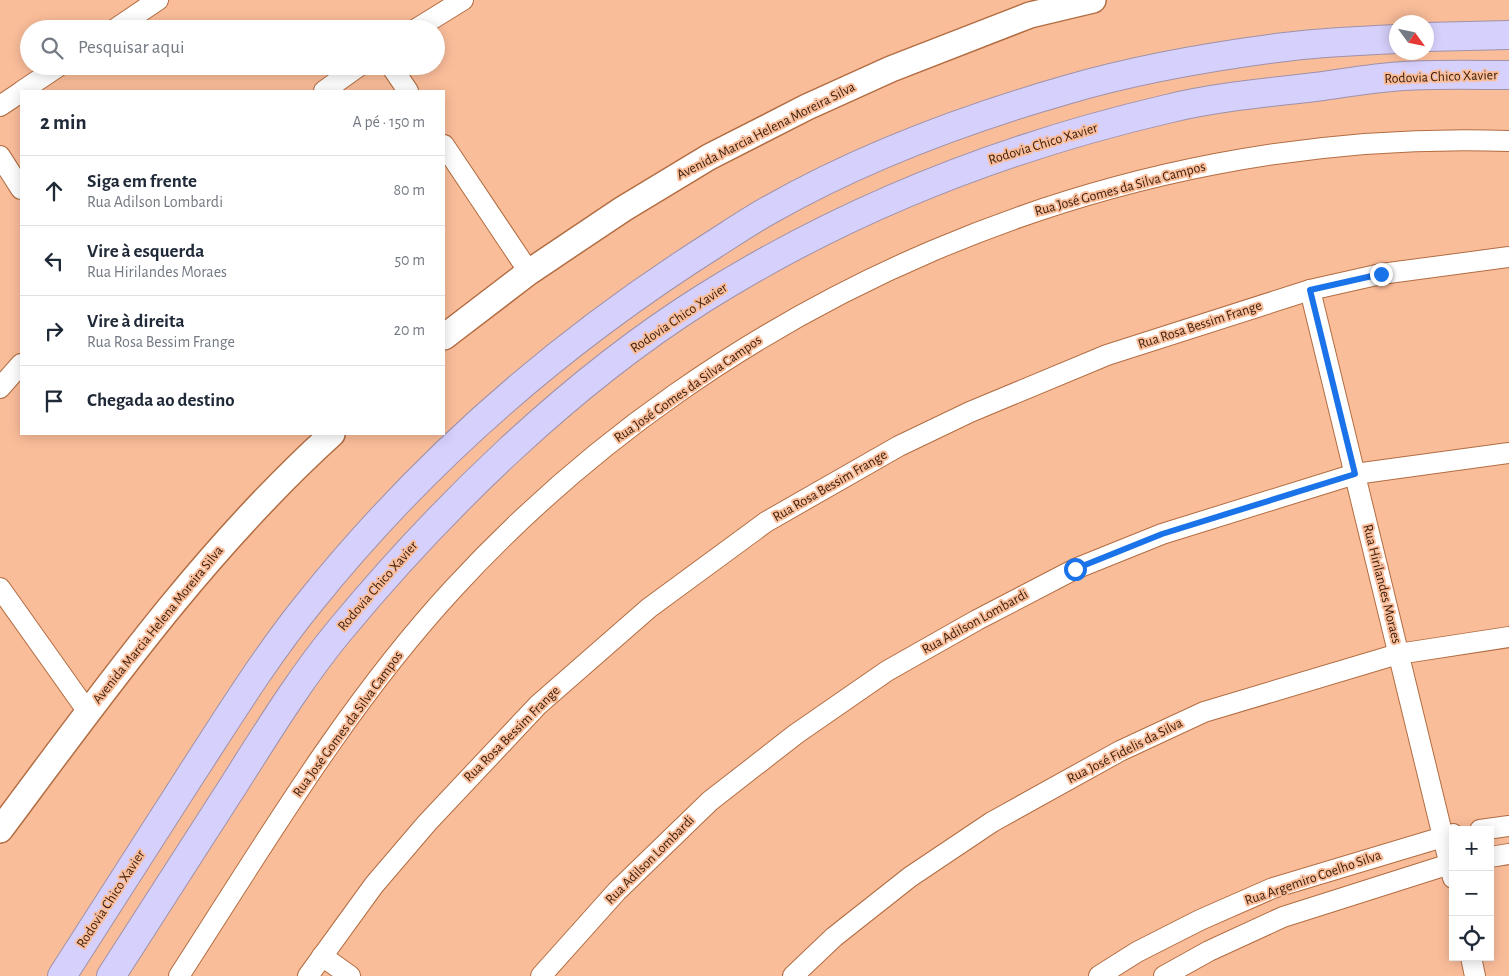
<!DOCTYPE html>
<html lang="pt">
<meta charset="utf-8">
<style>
body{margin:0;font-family:"Alegreya Sans",sans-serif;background:#f6f6f7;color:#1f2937}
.controls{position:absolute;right:15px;bottom:15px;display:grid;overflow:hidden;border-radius:0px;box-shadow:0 2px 12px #0003}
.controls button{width:45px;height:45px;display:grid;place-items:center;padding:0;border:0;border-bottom:1px solid #e0e1e3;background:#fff;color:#1f2937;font:25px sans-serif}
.compass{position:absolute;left:1389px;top:15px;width:45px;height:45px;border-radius:50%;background:#fff;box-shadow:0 2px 12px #0003;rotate:123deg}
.stop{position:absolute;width:15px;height:15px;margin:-11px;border:4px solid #1a73e8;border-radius:50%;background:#fff}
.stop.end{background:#1a73e8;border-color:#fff;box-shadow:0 1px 5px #0008}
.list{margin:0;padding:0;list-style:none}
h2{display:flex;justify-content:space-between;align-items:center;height:65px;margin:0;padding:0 20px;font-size:21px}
h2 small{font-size:16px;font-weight:400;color:#747a83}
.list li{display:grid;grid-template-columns:32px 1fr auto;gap:15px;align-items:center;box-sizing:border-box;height:70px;padding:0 20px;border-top:1px solid #e0e1e3}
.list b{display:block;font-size:19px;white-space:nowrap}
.list p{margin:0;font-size:16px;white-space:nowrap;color:#747a83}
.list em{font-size:16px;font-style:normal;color:#747a83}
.icon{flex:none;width:28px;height:28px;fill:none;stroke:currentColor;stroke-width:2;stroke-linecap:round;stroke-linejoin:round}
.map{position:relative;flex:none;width:1509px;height:976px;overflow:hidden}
.search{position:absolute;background:#fff;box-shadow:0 2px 12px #0003;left:20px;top:20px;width:425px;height:55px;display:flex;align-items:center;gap:12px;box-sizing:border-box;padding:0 18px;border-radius:28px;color:#747a83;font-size:19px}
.panel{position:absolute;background:#fff;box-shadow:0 2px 12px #0003;left:20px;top:90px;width:425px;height:345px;border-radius:0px}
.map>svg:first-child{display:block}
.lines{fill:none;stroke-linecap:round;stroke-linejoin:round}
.minor-casing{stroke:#b26d42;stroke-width:22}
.tertiary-casing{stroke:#b26d42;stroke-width:28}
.motorway-casing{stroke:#9f91a8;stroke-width:30}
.minor{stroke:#fff;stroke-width:20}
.tertiary{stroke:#fff;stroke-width:25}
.motorway{stroke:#d6d0fc;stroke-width:28}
.route{stroke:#1a73e8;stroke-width:6}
.labels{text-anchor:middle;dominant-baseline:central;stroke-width:4;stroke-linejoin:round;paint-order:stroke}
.street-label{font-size:14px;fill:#391d0b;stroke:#fabd9a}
</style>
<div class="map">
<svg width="1509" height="976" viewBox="0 0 1509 976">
<rect width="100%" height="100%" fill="#fabd9a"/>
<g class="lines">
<g class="minor-casing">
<g id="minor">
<path d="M115 29 158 0"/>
<path d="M416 29 463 0"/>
<path d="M391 66 408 91"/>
<path d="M22 91 59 66"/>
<path d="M324 91 359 66"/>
<path d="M0 106 21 92"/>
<path d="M444 145 529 272"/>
<path d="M0 156 21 189"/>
<path d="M1310 290 1453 878"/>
<path d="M0 388 21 364"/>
<path d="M0 588 88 712"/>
<path d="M1480 830 1509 826"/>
<path d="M1490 857 1509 854"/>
<path d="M322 956 350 976"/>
<path d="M1471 957 1475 976"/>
<path d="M179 976C265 843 346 705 453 589 720 298 1114 127 1509 141"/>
<path d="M308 976 374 885 427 823 538 705 649 608 766 522 899 446 970 412 1107 355 1310 290 1381 274 1509 257"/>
<path d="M541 976 617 891 710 801 796 734 887 671 977 620 1075 569 1162 534 1355 474 1509 453"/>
<path d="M793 976 834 937 910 877 992 822 1120 751 1204 712 1398 654 1509 637"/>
<path d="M1099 976 1137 952 1200 920 1273 888 1453 834"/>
<path d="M1164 976 1209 951 1283 917 1453 863"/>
</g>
</g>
<g class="tertiary-casing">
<g id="tertiary">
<path d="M444 337 529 272 623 209 709 157 807 107 891 69 1030 15 1093 0"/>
<path d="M0 830C103 692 204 550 332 434"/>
</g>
</g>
<g class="motorway-casing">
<g id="motorway">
<path d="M1426 37 1509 35"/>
<path d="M62 976C105 908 149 841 192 773 229 716 266 656 309 603 422 462 560 342 713 245 732 233 751 220 771 209 863 157 965 119 1066 90 1134 70 1214 56 1285 47 1322 42 1360 41 1396 39"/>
<path d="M111 976C152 912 194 847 235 783 268 731 301 677 340 630 441 508 569 383 704 298 846 209 1004 147 1167 109 1212 98 1261 93 1307 88 1339 84 1371 78 1403 76 1438 74 1474 75 1509 75"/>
</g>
</g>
<use href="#minor" class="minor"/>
<use href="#tertiary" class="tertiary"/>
<use href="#motorway" class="motorway"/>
</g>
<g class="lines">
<path class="route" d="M1075 569 1162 534 1355 474 1310 290 1381 274"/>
</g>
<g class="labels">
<g class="street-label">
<text transform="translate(1441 77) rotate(-2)">Rodovia Chico Xavier</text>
<text transform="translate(766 131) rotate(-27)">Avenida Marcia Helena Moreira Silva</text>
<text transform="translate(1043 144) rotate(-17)">Rodovia Chico Xavier</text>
<text transform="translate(1120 189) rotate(-15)">Rua José Gomes da Silva Campos</text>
<text transform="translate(679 318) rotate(-34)">Rodovia Chico Xavier</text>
<text transform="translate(1200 325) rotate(-18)">Rua Rosa Bessim Frange</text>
<text transform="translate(688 389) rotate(-35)">Rua José Gomes da Silva Campos</text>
<text transform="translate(830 486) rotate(-30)">Rua Rosa Bessim Frange</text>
<text transform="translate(1382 584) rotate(76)">Rua Hirilandes Moraes</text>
<text transform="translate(378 586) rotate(-49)">Rodovia Chico Xavier</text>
<text transform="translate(975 622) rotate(-29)">Rua Adilson Lombardi</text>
<text transform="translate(158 625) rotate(-51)">Avenida Marcia Helena Moreira Silva</text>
<text transform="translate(348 724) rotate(-54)">Rua José Gomes da Silva Campos</text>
<text transform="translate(512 734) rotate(-45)">Rua Rosa Bessim Frange</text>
<text transform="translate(1125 751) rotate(-27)">Rua José Fidelis da Silva</text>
<text transform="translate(650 860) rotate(-45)">Rua Adilson Lombardi</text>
<text transform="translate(1313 878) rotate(-19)">Rua Argemiro Coelho Silva</text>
<text transform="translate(111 899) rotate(-57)">Rodovia Chico Xavier</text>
</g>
</g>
</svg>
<div class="controls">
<button>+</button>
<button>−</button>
<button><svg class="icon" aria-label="locate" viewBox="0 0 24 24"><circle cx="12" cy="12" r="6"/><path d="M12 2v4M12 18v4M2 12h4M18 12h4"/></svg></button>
</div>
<svg class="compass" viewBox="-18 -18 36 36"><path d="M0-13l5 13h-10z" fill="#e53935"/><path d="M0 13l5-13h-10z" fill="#747a83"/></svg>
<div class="stop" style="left:1075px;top:569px"></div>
<div class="stop end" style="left:1381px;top:274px"></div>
<div class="search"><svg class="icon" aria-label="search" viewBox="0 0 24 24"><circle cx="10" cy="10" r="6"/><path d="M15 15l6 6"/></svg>Pesquisar aqui</div>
<section class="panel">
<h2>2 min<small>A pé · 150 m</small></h2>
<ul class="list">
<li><svg class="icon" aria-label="ahead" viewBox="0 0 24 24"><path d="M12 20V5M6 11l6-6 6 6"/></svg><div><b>Siga em frente</b><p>Rua Adilson Lombardi</p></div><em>80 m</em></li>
<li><svg class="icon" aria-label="left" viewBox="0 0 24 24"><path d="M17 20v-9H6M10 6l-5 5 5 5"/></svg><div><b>Vire à esquerda</b><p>Rua Hirilandes Moraes</p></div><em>50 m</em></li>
<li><svg class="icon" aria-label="right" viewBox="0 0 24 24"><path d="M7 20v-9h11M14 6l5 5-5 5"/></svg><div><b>Vire à direita</b><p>Rua Rosa Bessim Frange</p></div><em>20 m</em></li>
<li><svg class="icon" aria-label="arrive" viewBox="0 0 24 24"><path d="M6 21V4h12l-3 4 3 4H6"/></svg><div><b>Chegada ao destino</b></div></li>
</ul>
</section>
</div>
